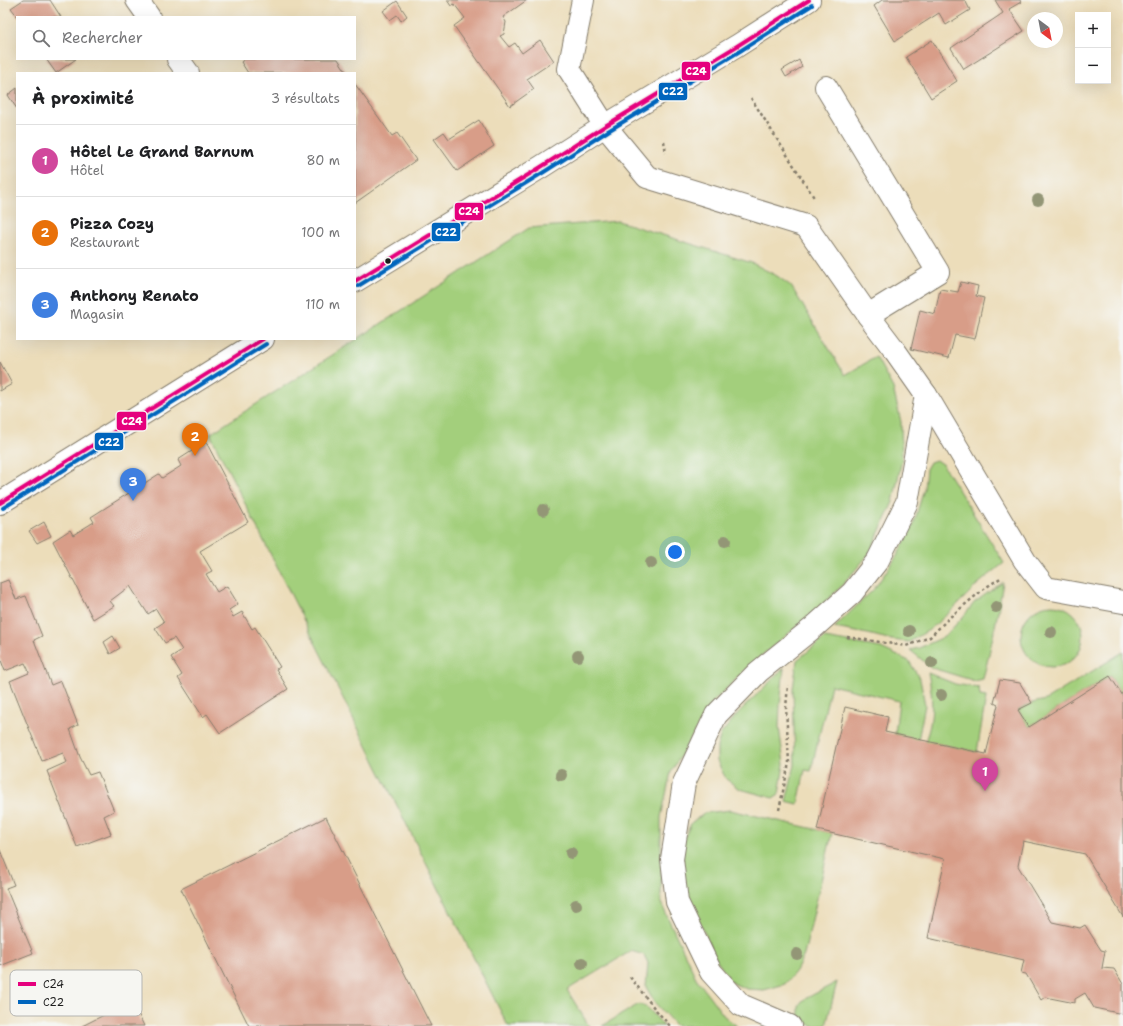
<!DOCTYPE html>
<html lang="fr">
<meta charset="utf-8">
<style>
body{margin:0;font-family:"Shantell Sans",sans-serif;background:#f2f2f2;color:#202124}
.controls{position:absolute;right:12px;top:12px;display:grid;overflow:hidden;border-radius:0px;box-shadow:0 4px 16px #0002}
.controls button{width:36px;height:36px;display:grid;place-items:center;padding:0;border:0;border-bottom:1px solid #e0e0e0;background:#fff;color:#202124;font:20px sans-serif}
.compass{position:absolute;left:1027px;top:12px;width:36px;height:36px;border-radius:50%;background:#fff;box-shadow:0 4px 16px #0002;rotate:148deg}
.you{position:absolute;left:675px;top:552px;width:14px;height:14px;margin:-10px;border:3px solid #fff;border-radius:50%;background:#1a73e8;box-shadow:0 0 0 6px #1a73e833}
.badge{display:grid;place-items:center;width:26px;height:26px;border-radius:50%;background:#d93025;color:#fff;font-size:13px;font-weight:700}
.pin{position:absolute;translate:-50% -33px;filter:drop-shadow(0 1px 2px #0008)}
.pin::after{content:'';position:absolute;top:21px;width:14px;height:12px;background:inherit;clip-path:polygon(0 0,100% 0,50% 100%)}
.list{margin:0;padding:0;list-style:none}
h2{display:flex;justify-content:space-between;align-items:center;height:52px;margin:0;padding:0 16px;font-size:17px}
h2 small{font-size:13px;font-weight:400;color:#757577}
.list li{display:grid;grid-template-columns:26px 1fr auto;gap:12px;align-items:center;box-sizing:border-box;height:72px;padding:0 16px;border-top:1px solid #e0e0e0}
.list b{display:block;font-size:15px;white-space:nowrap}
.list p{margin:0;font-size:13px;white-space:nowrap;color:#757577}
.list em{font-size:13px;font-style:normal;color:#757577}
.icon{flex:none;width:22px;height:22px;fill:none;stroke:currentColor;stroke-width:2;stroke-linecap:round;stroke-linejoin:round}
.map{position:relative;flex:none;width:1123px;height:1026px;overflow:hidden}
.search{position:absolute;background:#fff;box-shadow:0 4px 16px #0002;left:16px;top:16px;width:340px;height:44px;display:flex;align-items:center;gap:10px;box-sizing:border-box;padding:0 14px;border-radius:0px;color:#757577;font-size:15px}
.panel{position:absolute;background:#fff;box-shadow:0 4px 16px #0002;left:16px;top:72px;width:340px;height:268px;border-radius:0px}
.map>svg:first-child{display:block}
.green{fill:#a3cf7c;stroke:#60764c}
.building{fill:#d89d88}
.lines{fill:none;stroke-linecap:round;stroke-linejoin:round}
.minor-casing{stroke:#847c6b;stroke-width:24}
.major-casing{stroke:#847c6b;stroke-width:24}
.path{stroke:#847c6b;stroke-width:2.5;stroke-dasharray:3 3;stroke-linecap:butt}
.minor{stroke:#fff;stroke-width:22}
.major{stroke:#fff;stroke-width:22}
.bus-1-casing{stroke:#f6f6f2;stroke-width:7}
.bus-2-casing{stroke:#f6f6f2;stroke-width:7}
.bus-1{stroke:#e5007d;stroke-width:4}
.bus-2{stroke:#0065bd;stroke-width:4}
.tree{fill:#939676}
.bus-dot{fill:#1c1c1c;stroke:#f6f6f2;stroke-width:1.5}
.key{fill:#f6f6f2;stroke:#b5b5b2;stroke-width:1}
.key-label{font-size:11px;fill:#1c1c1c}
.line-badge{stroke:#f6f6f2;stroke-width:1.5}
.badge-label{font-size:11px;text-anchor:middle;font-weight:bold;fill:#fff}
</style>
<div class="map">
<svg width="1123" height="1026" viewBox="0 0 1123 1026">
<rect width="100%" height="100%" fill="#f6f6f2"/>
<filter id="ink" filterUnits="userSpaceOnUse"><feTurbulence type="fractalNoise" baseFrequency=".025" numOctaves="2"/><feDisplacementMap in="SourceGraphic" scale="8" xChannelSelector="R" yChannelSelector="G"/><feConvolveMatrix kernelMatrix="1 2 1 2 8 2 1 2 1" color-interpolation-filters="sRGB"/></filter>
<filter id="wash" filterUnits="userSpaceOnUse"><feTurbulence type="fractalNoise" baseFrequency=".012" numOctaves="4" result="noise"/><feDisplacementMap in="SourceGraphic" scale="16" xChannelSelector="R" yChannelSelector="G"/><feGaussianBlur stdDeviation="0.9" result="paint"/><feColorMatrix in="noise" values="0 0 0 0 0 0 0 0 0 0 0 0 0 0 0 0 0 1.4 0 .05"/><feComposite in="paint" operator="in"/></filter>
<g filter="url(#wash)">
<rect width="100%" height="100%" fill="#ecddba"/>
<g class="green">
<path d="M618 221 752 263 777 276 791 286 845 375 876 357 893 388 901 422 902 459 893 502 869 554 838 590 800 624 751 664 711 704 671 772 661 817V903L696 978 724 1016 737 1026H676L656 1004 646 987 648 963 644 955 631 951 567 990 589 1026H508L210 434 529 228Z"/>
<path d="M936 460 943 465 1004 563 978 584 951 611 929 630 909 642 892 640 868 634 834 628 874 589 897 556 913 526 924 489 926 469 930 462Z"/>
<path d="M1003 582C998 615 991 647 983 679L975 681 932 668 910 650 919 648 944 637 962 618 975 602Z"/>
<circle cx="1052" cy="636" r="31"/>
<path d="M825 638 881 648 909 661 920 679 925 705 918 740 895 734 899 701 831 685 811 771 805 770 798 804 786 801 795 765 793 689 797 660Z"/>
<path d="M1123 652V696L1110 676 1029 727 1018 710 1032 703 1046 700Z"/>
<path d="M784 668 780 705 779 727 784 764 779 794 773 798 740 789 726 779 717 761V747L721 734 739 712Z"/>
<path d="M928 673 955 684 979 688 980 696 986 697 977 752 925 741C934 720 933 696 928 673Z"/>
<path d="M730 810 832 833 804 955 796 971 785 984 764 990 747 989 732 983 717 961 685 889 682 871 684 838 692 822 705 813Z"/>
<path d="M837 982 826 1026H815L804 1023 799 1016V1007L803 1000Z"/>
<path d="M639 1004 648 1008 664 1026H602Z"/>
</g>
<g id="blocks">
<g class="building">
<path d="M23 0H50L61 17H18L11 8Z"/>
<path d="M447 0H527L503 17 506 22 504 34 500 36 509 47 515 43 522 53 540 40 554 61 527 79 534 89 510 106 454 26 465 18 454 4 451 6Z"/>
<path d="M882 0H965L970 10 946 25 939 13 895 41 874 6Z"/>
<path d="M995 0H1020L1021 2 1009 9 1024 31 964 69 951 48 1003 13Z"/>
<path d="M397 1 407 16 401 21 397 15 390 20 383 11Z"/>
<path d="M932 40 957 81 931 98 906 57Z"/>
<path d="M46 59H76L56 73Z"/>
<path d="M245 59H338L347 73H248L241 62Z"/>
<path d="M799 60 802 67 786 77 782 70Z"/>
<path d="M355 84 392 136 397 133 416 160 355 203Z"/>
<path d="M17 88V109L8 95Z"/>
<path d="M479 120 494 146 457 171 434 139 444 132 449 139Z"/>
<path d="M961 282 978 286 976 296 984 298 975 339 955 335 949 358 911 349 920 310 935 314 940 289 958 292Z"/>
<path d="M0 362 12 384 0 391Z"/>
<path d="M206 442 248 522 200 551 212 571 206 574 217 592 227 586 238 604 229 610 233 617 242 612 252 629 255 627 280 667 276 669 288 689 220 733 207 714 203 717 178 678 182 675 171 657 182 650 174 638 165 643 155 628 164 622 156 609 148 614 130 586 110 601 114 606 93 619 53 541 70 530 73 535 94 522 91 517 159 474 162 478 181 466 178 460Z"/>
<path d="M44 522 51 536 37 543 29 531Z"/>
<path d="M8 580 16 599 26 596 42 636 34 640 51 685 61 681 78 725 70 729 80 757 89 775 98 772 114 811 104 816 111 834 77 847 47 771 67 762 65 758 63 753 42 761 10 681 29 673 28 669 25 663 5 671 0 658V583Z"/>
<path d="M113 636 120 648 110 654 104 642Z"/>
<path d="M1110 676 1123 696V917L1085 854 1023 841 1018 866 1052 922 1080 928 1085 925 1101 950 1105 951 1102 968 1114 969 1123 984V1014L1094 1008 1085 993 1075 999V1003L1045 997 1041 1000 1026 974 1021 973 1024 960 928 938 945 859 817 830 845 707 888 717 885 732 986 754 998 705 994 703 1000 680 1020 683 1032 703 1018 710 1029 727Z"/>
<path d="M326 817 431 1026H249L181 889Z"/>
<path d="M0 850 14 885 6 888 33 953 0 966Z"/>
<path d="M132 1001 144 1026H82Z"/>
</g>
</g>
</g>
<g filter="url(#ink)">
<use href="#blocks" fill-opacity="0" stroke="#847c6b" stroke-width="1"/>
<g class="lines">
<g class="minor-casing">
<g id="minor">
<path d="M137 0 149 17"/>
<path d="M583 0 569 69 605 126 647 177 806 226 868 315 893 348 926 395 1025 561 1046 588 1123 602"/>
<path d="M178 59 188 73"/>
<path d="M826 87 938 272 868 315"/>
<path d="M790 1026 741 1005 711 972 677 902 672 859 684 783 716 715 758 672 814 627 852 593 878 560 907 502 926 395"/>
</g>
</g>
<g class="major-casing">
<g id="major">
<path d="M355 281 541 167 605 126 737 46 809 0"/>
<path d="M0 503 263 339"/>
</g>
</g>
<g class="path">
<path d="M751 98 815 199"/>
<path d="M664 141 666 153"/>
<path d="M847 637 906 646 930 637 950 617 985 588 1002 577"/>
<path d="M779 810 789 763 786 708 788 685"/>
<path d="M630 977 655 1009 670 1026"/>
</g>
<use href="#minor" class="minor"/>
<use href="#major" class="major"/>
<g class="bus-1-casing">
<g id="bus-1">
<path d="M355 281 541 167 605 126 737 46 809 0"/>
<path d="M0 503 263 339"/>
</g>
</g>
<g class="bus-2-casing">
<g id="bus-2">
<path d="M358 286 544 172 608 131 740 51 812 5"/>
<path d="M3 508 266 344"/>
</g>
</g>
<use href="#bus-1" class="bus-1"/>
<use href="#bus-2" class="bus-2"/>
</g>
<g class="tree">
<circle cx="1038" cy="200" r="6"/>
<circle cx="543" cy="510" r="6"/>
<circle cx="725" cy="541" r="6"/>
<circle cx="651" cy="563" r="6"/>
<circle cx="996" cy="607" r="6"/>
<circle cx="909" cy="631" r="6"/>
<circle cx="1051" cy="632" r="6"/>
<circle cx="578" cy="656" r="6"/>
<circle cx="932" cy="663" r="6"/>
<circle cx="941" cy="695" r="6"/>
<circle cx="561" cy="775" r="6"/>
<circle cx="571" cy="853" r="6"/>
<circle cx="576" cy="905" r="6"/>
<circle cx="797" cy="954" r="6"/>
<circle cx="582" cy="963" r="6"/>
</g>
</g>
<circle class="bus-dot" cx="388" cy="261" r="3.5"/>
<rect x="10" y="970" width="132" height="46" rx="6" class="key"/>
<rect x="18" y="982" width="18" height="4" fill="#e5007d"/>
<rect x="18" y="1000" width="18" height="4" fill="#0065bd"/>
<g class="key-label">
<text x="43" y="988">C24</text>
<text x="43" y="1006">C22</text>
</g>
<g class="line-badge">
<rect x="681" y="61" width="30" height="20" rx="4" fill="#e5007d"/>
<rect x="658" y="82" width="30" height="19" rx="4" fill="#0065bd"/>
<rect x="454" y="202" width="30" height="19" rx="4" fill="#e5007d"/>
<rect x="431" y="222" width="30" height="20" rx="4" fill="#0065bd"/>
<rect x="116" y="411" width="31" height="20" rx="4" fill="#e5007d"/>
<rect x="94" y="432" width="30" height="19" rx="4" fill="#0065bd"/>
</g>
<g class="badge-label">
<text x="696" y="75">C24</text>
<text x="673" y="95">C22</text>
<text x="469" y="215">C24</text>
<text x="446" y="236">C22</text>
<text x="132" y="425">C24</text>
<text x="109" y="446">C22</text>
</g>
</svg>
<div class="controls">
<button>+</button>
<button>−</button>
</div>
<svg class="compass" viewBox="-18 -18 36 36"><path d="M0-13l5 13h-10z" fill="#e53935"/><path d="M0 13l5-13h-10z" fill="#757577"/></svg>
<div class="you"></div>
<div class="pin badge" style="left:985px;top:791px;background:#d1479c">1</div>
<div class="pin badge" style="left:195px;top:456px;background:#e8710a">2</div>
<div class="pin badge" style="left:133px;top:501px;background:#3f7fe0">3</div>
<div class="search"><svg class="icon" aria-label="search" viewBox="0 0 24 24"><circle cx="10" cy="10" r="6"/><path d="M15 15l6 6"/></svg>Rechercher</div>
<section class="panel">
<h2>À proximité<small>3 résultats</small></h2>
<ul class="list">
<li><span class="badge" style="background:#d1479c">1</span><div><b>Hôtel Le Grand Barnum</b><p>Hôtel</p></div><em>80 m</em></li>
<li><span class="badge" style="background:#e8710a">2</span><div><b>Pizza Cozy</b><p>Restaurant</p></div><em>100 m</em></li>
<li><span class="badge" style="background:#3f7fe0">3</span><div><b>Anthony Renato</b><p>Magasin</p></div><em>110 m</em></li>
</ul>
</section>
</div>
